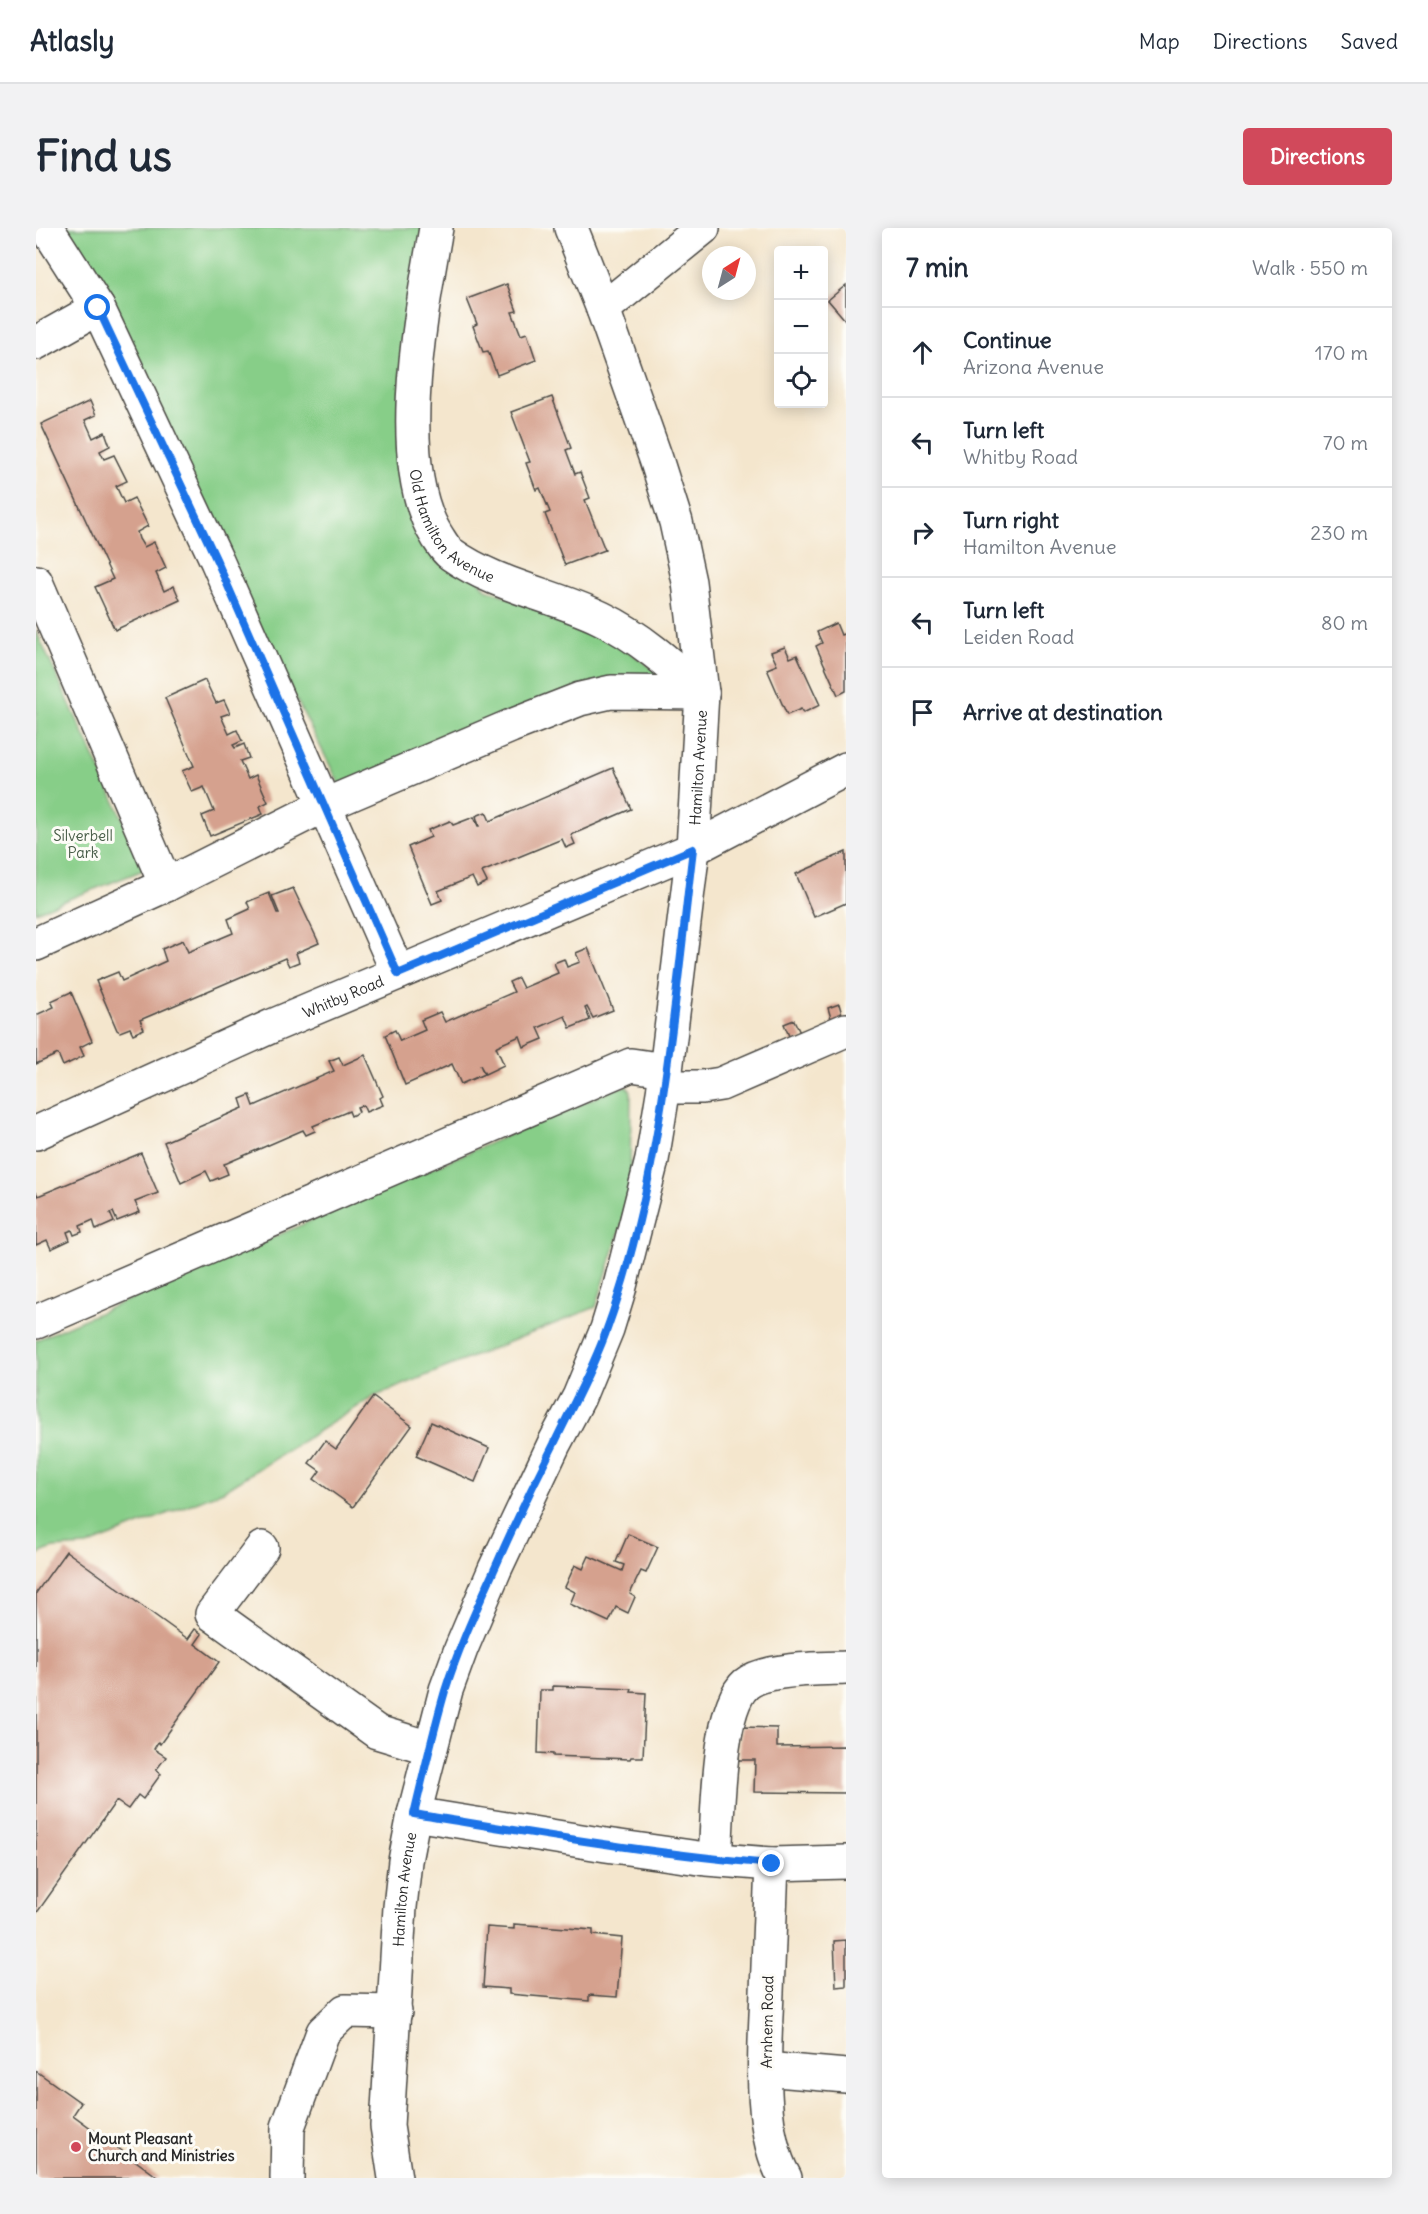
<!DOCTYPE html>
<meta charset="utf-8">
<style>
body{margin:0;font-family:Delius,sans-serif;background:#f2f2f3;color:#1f2937}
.controls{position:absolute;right:18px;top:18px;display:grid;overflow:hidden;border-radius:6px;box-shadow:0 3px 15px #0003}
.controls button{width:54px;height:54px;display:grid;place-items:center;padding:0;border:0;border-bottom:2px solid #e0e1e3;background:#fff;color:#1f2937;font:30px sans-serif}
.compass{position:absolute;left:666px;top:18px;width:54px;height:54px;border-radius:50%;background:#fff;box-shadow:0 3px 15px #0003;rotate:36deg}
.stop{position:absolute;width:18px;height:18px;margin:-14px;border:4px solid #1a73e8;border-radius:50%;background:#fff}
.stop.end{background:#1a73e8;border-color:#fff;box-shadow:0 2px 6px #0008}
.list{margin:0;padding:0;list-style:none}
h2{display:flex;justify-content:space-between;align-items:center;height:78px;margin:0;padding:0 24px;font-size:26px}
h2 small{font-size:20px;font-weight:400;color:#747a83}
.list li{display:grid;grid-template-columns:39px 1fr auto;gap:18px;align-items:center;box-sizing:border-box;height:90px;padding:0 24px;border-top:2px solid #e0e1e3}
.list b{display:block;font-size:22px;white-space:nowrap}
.list p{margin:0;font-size:20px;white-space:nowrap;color:#747a83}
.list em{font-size:20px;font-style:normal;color:#747a83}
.icon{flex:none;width:33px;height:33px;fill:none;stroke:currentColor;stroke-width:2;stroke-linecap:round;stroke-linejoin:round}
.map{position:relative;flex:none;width:810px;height:1950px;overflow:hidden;border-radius:6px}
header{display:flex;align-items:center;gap:36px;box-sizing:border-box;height:84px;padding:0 30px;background:#fff;border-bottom:2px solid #e0e1e3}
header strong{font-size:28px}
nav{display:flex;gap:33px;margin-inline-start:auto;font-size:21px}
.intro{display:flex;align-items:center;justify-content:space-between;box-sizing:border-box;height:144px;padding:0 36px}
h1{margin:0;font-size:42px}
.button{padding:15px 27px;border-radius:6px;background:#d1495b;color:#fff;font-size:21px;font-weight:700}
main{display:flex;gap:36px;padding:0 36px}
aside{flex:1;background:#fff;border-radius:6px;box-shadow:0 3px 15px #0003}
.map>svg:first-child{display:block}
.green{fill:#87ce88;stroke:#597c5a;stroke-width:1.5}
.building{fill:#d5a18e}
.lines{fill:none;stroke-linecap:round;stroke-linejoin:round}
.minor-casing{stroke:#494743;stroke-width:36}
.minor{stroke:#fff;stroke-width:33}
.route{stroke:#1a73e8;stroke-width:8}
.poi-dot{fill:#d1495b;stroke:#fdfcf7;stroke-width:2}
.labels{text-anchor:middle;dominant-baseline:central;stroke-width:6;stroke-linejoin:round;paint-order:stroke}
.street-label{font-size:15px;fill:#2b2b2b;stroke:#fdfcf7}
.park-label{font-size:15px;fill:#475c47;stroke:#fdfcf7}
.poi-label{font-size:15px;font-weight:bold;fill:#2b2b2b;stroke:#fdfcf7;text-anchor:start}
</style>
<header>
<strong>Atlasly</strong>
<nav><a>Map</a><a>Directions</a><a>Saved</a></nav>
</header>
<div class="intro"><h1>Find us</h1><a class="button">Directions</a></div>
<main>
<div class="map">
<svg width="810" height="1950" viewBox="0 0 810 1950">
<rect width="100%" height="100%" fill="#fdfcf7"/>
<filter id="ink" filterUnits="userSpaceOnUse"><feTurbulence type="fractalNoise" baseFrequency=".0167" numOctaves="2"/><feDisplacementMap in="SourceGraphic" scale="12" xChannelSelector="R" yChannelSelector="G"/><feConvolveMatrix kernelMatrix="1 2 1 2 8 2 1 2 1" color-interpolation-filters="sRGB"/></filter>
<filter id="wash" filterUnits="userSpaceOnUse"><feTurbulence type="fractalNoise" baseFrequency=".008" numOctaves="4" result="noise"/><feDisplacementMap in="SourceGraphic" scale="24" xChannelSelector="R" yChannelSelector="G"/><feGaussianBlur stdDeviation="1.35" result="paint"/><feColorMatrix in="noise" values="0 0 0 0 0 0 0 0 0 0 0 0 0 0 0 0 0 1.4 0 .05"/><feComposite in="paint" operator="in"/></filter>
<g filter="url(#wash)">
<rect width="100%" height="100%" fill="#f4e6cd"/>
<g class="green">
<path d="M19 0H393L373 261 450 361 563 402 628 449 304 557Z"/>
<path d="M0 403 110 641 0 684Z"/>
<path d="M590 858 595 863 594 970 560 1079 337 1169 187 1263 51 1318 17 1320 0 1327V1112L581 860Z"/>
</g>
<g id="blocks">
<g class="building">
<path d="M471 56 481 83 476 84 485 107 491 105 500 132 461 147 452 123 447 124 437 98 441 96 431 71Z"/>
<path d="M810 57V93L792 72Z"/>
<path d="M516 169 535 220 530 222 539 246 544 244 554 270 549 272 569 322 529 337 509 286 514 284 504 260 500 262 490 235 494 234 475 184Z"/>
<path d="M54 173 60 187 49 192 57 210 69 204 74 218 64 223 68 231 78 227 91 253 80 258 88 275 98 270 112 298 101 304 103 311 108 319 118 314 130 340 120 345 128 363 138 358 144 372 79 402 59 359 77 351 5 196Z"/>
<path d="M800 395 805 407 810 405V463L802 467 780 418 786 415 781 404Z"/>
<path d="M749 419 754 430 761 427 784 477 767 485 765 481 751 487 731 441 741 437 735 424Z"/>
<path d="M169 452 180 475 188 472 194 485 185 488 193 506 201 502 206 513 197 517 199 520 208 516 213 530 204 533 212 551 220 547 232 574 224 578 227 586 174 608 166 588 178 583 168 559 156 564 146 543 158 538 129 470Z"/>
<path d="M577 540 595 581 535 607 539 616 530 620 526 611 446 644 451 654 441 659 436 649 402 663 406 672 396 676 372 619 395 609 392 602 414 593 417 597 438 589 442 598H443L440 588 450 584 454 593Z"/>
<path d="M810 624V675L778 689 760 646Z"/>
<path d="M257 660 283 715 260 725 263 734 253 738 249 730 104 792 108 801 97 806 94 800 84 804 81 802 60 753 82 744 86 753 130 733 126 721 147 712 152 724 197 705 192 691 214 681 211 674 233 665 241 685H243L236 668Z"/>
<path d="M552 720 577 782 557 790 551 779 549 780 554 792 534 800 529 788 502 800 507 811 488 819 484 808 461 818 460 819 468 837 449 846 444 837 448 846 425 856 416 836 369 857 349 807 359 802 364 813 389 802 385 792 404 784 409 794 478 764 473 754 482 750 487 760 522 745 518 735 528 731 531 739 544 734 540 725Z"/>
<path d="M35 764 56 813 44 819 48 828 27 838 22 826 0 836V787L18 779 15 773Z"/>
<path d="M803 776 808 793 797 797 792 780Z"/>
<path d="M758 792 767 811 756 815 748 796Z"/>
<path d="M329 827 347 868 344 870 347 877 330 884 327 877 321 879 323 884 315 888 313 883 277 898 279 903 270 907 267 902 191 935 188 936 192 946 175 953 170 943 145 955 128 914 207 880 204 871 214 867 218 878 298 843 293 833 303 829 307 837Z"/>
<path d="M105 925 122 965 99 974 104 984 81 993 77 984 74 985 78 994 60 1002 57 992 44 998 46 1004 38 1007 36 1002 31 1004 34 1012 15 1021 11 1012 0 1017V964L2 968Z"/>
<path d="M337 1169 376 1198 317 1279 278 1251 284 1243 273 1235 289 1213 300 1221Z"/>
<path d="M395 1194 453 1220 439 1254 380 1228Z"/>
<path d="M592 1306 622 1319 610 1345 605 1343 600 1353 594 1366 599 1369 592 1385 580 1379 573 1394 534 1376 539 1364 529 1359 539 1337 547 1341 553 1328 586 1343 588 1337 580 1334Z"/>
<path d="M30 1323 152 1411 159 1401 166 1406 159 1416 183 1434 124 1516 122 1514 118 1521 130 1529 120 1542 125 1546 107 1571 102 1567 92 1581 80 1573 0 1686V1365Z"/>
<path d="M517 1458 596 1461 595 1464 610 1465 607 1529H595L594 1531 517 1528V1526L502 1525 504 1462H517Z"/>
<path d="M704 1499 741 1500V1519L810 1518V1565L718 1564 719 1532H703Z"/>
<path d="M478 1696 557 1702V1707L586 1710 581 1769 553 1767V1773L473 1766V1761L447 1759 451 1699 478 1701Z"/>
<path d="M810 1712V1758L800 1759 798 1713Z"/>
<path d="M0 1843 45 1875 37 1887 123 1950H0Z"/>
</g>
</g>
</g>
<g filter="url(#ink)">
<use href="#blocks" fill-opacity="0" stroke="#494743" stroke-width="1.5"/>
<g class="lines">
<g class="minor-casing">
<g id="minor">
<path d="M11 0 62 80 181 333 362 745"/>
<path id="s1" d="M400 0C386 82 355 235 401 308 405 314 409 322 415 326 460 358 515 366 565 390 603 408 635 437 666 465"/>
<path d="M567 81 667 0"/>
<path d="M0 115 62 80"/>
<path d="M0 354 130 657"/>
<path d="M0 716 130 657 287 578 475 498 544 471 575 464 666 465"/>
<path d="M628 859H666L685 856 810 802"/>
<path id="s2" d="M0 905 236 798 657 621 810 541"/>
<path d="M0 1094 595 837 630 842"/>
<path d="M226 1320 176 1386 341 1504 394 1520"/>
<path d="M378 1586 570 1617 670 1631 736 1636 810 1634"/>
<path d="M679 1631C682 1592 681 1481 710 1456 729 1440 786 1441 810 1440"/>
<path d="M736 1636C734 1679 733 1722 731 1764 729 1818 721 1903 749 1950"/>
<path d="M729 1841 810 1848"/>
<path d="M251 1950 252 1899 287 1804 309 1783 359 1784"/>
<path id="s3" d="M359 1950 351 1898 364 1679 369 1633 378 1586 410 1462 425 1421 459 1341 518 1216 543 1169 571 1101 583 1062 616 932 628 859 657 621 666 465 653 354 640 294 620 231 567 81 535 0"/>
</g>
</g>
<use href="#minor" class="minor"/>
</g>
</g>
<g class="lines" filter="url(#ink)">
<path class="route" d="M62 80 181 333 362 746 657 621C638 779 626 951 571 1101 557 1141 536 1178 518 1216 497 1257 477 1299 459 1340 441 1380 422 1421 409 1463 397 1504 388 1545 378 1586 497 1605 616 1626 736 1636"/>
</g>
<circle class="poi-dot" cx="40" cy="1919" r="6"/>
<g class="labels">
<g class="street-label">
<text stroke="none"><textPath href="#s1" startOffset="314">Old Hamilton Avenue</textPath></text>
<text stroke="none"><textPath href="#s3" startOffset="1460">Hamilton Avenue</textPath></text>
<text stroke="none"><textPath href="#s2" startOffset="336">Whitby Road</textPath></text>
<text stroke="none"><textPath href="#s3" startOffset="290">Hamilton Avenue</textPath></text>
<text transform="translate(731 1794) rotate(-89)">Arnhem Road</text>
</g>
<g class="park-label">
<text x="47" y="607">Silverbell<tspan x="47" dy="17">Park</tspan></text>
</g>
<g class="poi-label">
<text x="52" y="1910">Mount Pleasant<tspan x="52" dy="17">Church and Ministries</tspan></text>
</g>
</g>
</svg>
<div class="controls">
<button>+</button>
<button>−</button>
<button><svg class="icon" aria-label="locate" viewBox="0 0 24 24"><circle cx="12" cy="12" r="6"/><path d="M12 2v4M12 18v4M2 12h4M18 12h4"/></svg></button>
</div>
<svg class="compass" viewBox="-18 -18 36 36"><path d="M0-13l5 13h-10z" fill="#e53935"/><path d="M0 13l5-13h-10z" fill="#747a83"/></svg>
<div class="stop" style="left:62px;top:80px"></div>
<div class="stop end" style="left:736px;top:1636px"></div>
</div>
<aside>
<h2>7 min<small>Walk · 550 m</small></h2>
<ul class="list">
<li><svg class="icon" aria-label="ahead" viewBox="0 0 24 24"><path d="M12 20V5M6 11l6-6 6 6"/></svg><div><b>Continue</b><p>Arizona Avenue</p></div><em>170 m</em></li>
<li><svg class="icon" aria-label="left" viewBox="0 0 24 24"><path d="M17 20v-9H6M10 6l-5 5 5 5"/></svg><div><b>Turn left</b><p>Whitby Road</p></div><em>70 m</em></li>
<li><svg class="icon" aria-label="right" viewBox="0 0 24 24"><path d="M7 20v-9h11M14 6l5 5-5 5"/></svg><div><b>Turn right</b><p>Hamilton Avenue</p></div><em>230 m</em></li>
<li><svg class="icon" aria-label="left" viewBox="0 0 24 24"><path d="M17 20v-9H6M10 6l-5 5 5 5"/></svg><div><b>Turn left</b><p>Leiden Road</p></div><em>80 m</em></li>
<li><svg class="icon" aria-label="arrive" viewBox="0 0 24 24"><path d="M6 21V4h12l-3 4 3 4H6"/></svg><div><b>Arrive at destination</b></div></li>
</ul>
</aside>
</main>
